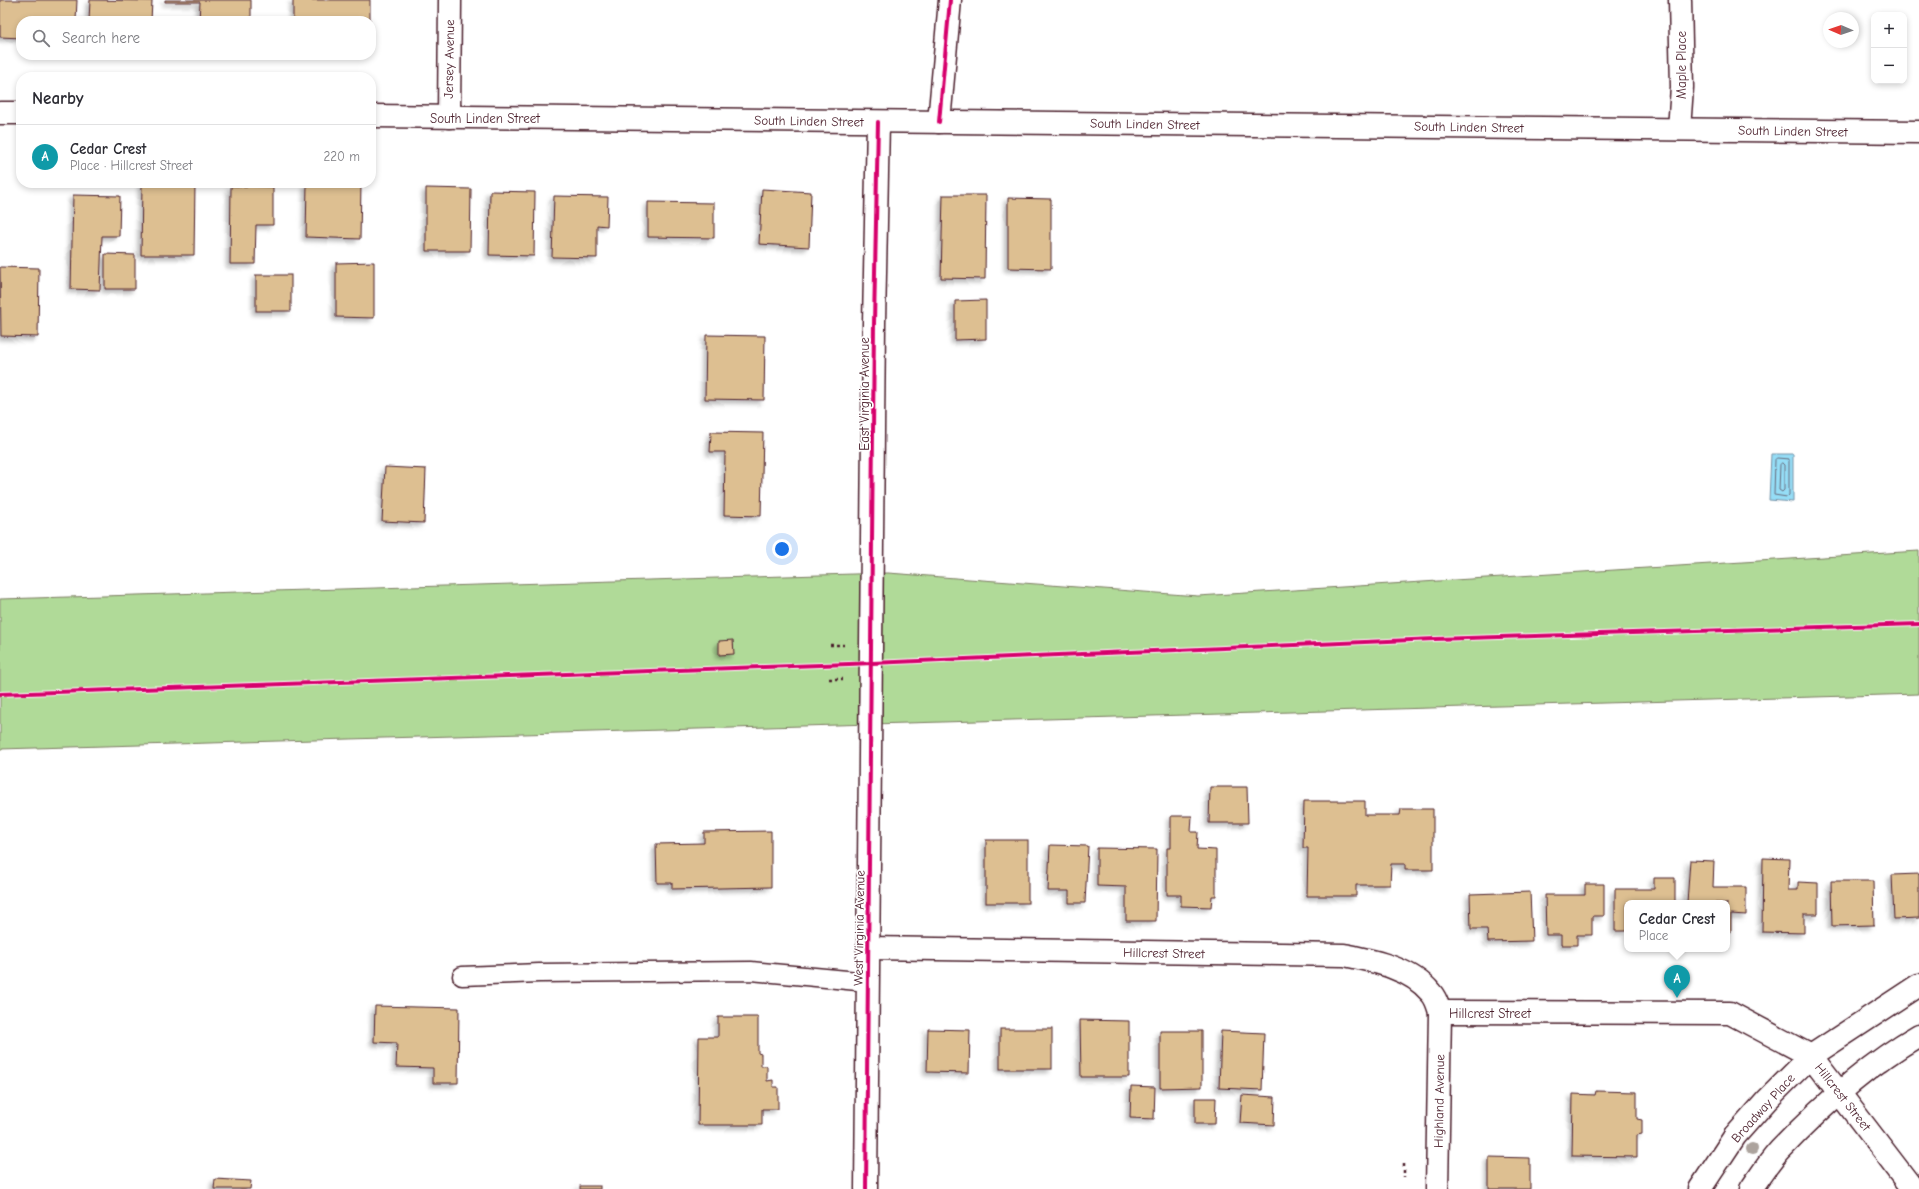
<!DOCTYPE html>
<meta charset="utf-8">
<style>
body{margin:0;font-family:"Comic Neue",sans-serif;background:#f7f7f7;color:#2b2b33}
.controls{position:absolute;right:12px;top:12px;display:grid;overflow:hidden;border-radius:8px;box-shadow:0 2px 6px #0003}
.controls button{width:36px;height:36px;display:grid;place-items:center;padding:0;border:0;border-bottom:1px solid #e1e1e2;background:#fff;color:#2b2b33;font:20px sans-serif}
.compass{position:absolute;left:1823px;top:12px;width:36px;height:36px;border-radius:50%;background:#fff;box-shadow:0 2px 6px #0003;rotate:272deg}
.you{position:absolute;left:782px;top:549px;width:14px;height:14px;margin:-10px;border:3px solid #fff;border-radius:50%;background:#1a73e8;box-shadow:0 0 0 6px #1a73e833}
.badge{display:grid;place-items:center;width:26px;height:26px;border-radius:50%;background:#4a1f2b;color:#fff;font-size:13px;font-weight:700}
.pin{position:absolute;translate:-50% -33px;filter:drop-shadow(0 1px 2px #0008)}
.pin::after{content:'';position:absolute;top:21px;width:14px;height:12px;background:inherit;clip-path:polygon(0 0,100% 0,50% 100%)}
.popup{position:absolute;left:1624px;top:900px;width:106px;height:52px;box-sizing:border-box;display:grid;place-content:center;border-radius:8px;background:#fff;filter:drop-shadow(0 1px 3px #0005);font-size:13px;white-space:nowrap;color:#7c7c81}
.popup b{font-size:15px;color:#2b2b33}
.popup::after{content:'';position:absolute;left:50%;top:100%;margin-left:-8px;border:8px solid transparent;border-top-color:#fff}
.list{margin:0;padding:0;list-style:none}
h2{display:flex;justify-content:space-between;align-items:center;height:52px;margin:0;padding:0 16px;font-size:17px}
h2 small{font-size:13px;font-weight:400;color:#7c7c81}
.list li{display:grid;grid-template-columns:26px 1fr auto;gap:12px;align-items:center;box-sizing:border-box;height:64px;padding:0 16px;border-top:1px solid #e1e1e2}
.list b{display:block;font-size:15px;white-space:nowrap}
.list p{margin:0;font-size:13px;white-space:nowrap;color:#7c7c81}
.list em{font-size:13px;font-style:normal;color:#7c7c81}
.icon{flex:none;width:22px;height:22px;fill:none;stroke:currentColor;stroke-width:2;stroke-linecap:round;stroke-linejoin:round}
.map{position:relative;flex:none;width:1919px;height:1189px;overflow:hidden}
.search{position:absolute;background:#fff;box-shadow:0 2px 6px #0003;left:16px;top:16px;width:360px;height:44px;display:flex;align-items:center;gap:10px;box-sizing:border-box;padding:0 14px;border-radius:16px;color:#7c7c81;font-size:15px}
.panel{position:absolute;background:#fff;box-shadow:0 2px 6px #0003;left:16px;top:72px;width:360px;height:116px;border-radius:16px}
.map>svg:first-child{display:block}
.green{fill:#b0da98;stroke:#7d7c62}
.water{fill:#95ddf6;stroke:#7791a5}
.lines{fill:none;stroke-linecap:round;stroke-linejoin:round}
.shore{stroke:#686b7c;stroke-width:1}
.building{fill:#ddbf91;stroke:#4a1f2b;filter:url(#shadow)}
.service-casing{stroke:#4a1f2b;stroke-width:21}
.minor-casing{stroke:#4a1f2b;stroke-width:25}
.tertiary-casing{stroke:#4a1f2b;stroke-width:25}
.secondary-casing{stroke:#4a1f2b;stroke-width:25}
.path{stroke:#4a1f2b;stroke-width:2.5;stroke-dasharray:3 3;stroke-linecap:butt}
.service{stroke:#fff;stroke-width:18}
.minor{stroke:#fff;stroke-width:22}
.tertiary{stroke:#fff;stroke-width:22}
.secondary{stroke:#fff;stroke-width:22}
.cycleway-casing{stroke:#fff;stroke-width:6}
.cycleway{stroke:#d6006c;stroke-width:4}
.tree{fill:#aca39d}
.labels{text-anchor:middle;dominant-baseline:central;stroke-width:3.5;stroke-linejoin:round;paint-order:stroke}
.street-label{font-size:13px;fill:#4a1f2b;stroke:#fff}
</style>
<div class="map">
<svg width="1919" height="1189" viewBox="0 0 1919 1189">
<defs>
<filter id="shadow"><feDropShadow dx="-3.5" dy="3.5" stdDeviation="2" flood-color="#0004"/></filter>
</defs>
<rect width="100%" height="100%" fill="#fff"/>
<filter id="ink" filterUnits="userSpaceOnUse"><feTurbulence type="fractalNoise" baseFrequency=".025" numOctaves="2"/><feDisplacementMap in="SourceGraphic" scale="8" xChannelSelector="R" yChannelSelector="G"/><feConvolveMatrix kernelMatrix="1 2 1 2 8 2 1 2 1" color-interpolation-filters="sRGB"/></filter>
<g filter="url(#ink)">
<path class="green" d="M1919 551V694L0 749V599L888 573 1198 596Z"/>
<path class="water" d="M1771 454H1793V502L1769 500Z"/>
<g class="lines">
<g class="shore">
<path d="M1777 458 1789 459V495L1787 497 1774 495 1775 460Z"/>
<path d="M1782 463 1784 465V490L1782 492 1779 490 1780 465Z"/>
</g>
</g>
<g class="building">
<path d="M0 0H77L76 21H21V38L0 37Z"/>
<path d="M90 0 152 1 151 21H89Z"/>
<path d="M165 0H251V21H199L200 2H165Z"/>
<rect x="293" y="0" width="77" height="21"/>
<path d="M142 183 195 184 194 255H141Z"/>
<path d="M307 183 361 184 360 239 306 237Z"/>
<path d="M231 186 273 187V225H256L255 264H230Z"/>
<path d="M426 188 471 189 470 251H426Z"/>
<path d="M762 189 811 192 809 247 759 244Z"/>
<path d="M490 191 535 192 534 256 489 255Z"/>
<path d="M73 195 120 196 119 236H102L100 290 71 289Z"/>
<path d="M943 195H986L985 279 941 278Z"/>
<path d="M554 196 608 197 607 226 597 225V258L552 257Z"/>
<path d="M1008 198 1051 199V269L1008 268Z"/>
<path d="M648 202 714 203V238L648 237Z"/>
<path d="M105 254 135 255V289H105Z"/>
<path d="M374 262V318L336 317V263Z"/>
<path d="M0 267 39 268 38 337 1 336Z"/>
<rect x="256" y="275" width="35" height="36"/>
<path d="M986 300V339L955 340V301Z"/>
<path d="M706 335 765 336 764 400 705 399Z"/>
<path d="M711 432 763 433 761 516 724 515 725 452H710Z"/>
<path d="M385 467 426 469 424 523 382 521Z"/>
<path d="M733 640 734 654 719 655V641Z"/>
<path d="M1210 787H1247L1248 823H1209Z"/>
<path d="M1304 801H1365V815H1400L1401 809H1433V870H1405V864H1391L1390 885H1356V896H1307L1308 848H1303Z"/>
<path d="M1171 816H1192L1191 832H1198L1197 849 1216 850V896H1212L1211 907 1181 906V895H1167V848H1171Z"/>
<path d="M771 831V887L672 889V883H657L656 844 704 843V832Z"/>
<rect x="986" y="840" width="42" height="63"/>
<path d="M1050 845 1088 846 1085 903H1069V891H1048Z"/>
<path d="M1097 848 1157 849 1156 921H1126V887L1097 886Z"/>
<path d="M1763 858 1789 859 1788 890H1798V882L1818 883V914H1804V933L1762 932Z"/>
<path d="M1690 860 1714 861 1713 887H1746V915L1731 914V932H1727V903H1687Z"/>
<path d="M1919 874V918L1894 919 1892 875Z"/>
<path d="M1654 878H1675V903H1627V931H1615V889H1654Z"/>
<path d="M1831 881H1873L1874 925 1832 926Z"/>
<path d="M1585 884H1604V916H1592V935H1577V945H1561V935H1546L1545 895H1585Z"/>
<path d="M1530 892 1532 941 1488 942 1487 929H1471L1470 894Z"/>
<path d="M375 1006 459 1008 458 1083H433V1068L396 1067 397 1043 374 1042Z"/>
<path d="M718 1017H758V1053L761 1054V1066H767V1081L773 1080V1087H778V1109H762V1125H698L699 1037H718Z"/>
<path d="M1080 1020 1129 1021V1077H1081Z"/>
<path d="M928 1029 970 1030 969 1073 927 1072Z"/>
<rect x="1000" y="1029" width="52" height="40"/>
<path d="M1160 1031H1202V1087L1160 1088Z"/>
<path d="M1221 1031 1264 1033 1262 1090 1219 1088Z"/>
<path d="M1131 1086 1155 1087 1154 1119 1130 1118Z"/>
<path d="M1596 1091 1637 1092V1119L1642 1120V1134L1637 1135V1157L1572 1156 1573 1094 1595 1095Z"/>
<path d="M1242 1095 1275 1097 1274 1125 1240 1123Z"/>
<path d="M1195 1098H1216L1215 1124H1195Z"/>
<path d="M1489 1157 1530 1158V1189H1489Z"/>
<path d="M215 1179 251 1181 250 1189H214Z"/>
<rect x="580" y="1186" width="20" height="3"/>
</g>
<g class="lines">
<g class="service-casing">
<path id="service" d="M462 976 539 973 751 971 868 982"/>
</g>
<g class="minor-casing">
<g id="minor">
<path d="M939 122 950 0"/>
<path d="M1679 129 1682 87 1680 0"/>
<path d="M868 948 1344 955C1374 961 1411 968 1431 993 1436 998 1438 1006 1440 1012L1437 1189"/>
<path d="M1440 1012 1730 1013 1811 1056 1913 1189"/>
<path d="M1700 1189 1735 1136 1767 1100 1811 1056 1919 985"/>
<path d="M1751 1189C1760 1176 1769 1162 1780 1150 1819 1109 1870 1063 1919 1035"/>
</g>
</g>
<g class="tertiary-casing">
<g id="tertiary">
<path d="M449 117 450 0"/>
<path d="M866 1189 874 323 878 122"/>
</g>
</g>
<g class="secondary-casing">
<g id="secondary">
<path d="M0 113H21"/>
<path d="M371 116 1919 132"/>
</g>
</g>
<g class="path">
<path d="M830 645H844"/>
<path d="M829 679H843"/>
<path d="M1404 1164V1177"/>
</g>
<use href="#service" class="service"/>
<use href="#minor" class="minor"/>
<use href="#tertiary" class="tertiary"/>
<use href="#secondary" class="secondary"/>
<g class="cycleway-casing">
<g id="cycleway">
<path d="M939 122 950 0"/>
<path d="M0 694 849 664 1435 639 1919 624"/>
<path d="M866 1189 874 323 878 122"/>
</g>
</g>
<use href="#cycleway" class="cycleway"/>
</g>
<circle class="tree" cx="1752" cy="1149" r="6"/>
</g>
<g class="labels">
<g class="street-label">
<text transform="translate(449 59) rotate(-89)">Jersey Avenue</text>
<text transform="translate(1681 65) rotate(-90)">Maple Place</text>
<text x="485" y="118">South Linden Street</text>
<text transform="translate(809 121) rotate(1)">South Linden Street</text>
<text transform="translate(1145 124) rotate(1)">South Linden Street</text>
<text transform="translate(1469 127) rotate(1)">South Linden Street</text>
<text transform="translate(1793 131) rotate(1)">South Linden Street</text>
<text transform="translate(864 394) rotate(-90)">East Virginia Avenue</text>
<text transform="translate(859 928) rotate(-89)">West Virginia Avenue</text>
<text transform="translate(1164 953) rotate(1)">Hillcrest Street</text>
<text x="1490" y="1013">Hillcrest Street</text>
<text transform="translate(1843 1097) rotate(52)">Hillcrest Street</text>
<text transform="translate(1439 1101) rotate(-89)">Highland Avenue</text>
<text transform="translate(1763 1108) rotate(-48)">Broadway Place</text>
</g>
</g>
</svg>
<div class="controls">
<button>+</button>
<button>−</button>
</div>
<svg class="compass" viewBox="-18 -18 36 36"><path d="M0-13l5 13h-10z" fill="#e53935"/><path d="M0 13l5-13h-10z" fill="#7c7c81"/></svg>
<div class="you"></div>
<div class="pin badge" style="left:1677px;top:998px;background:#0f9aa8">A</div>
<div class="popup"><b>Cedar Crest</b>Place</div>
<div class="search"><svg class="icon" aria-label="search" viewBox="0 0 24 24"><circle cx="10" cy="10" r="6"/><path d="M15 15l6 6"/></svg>Search here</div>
<section class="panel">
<h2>Nearby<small></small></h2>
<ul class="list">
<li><span class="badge" style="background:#0f9aa8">A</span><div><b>Cedar Crest</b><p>Place · Hillcrest Street</p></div><em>220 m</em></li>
</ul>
</section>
</div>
